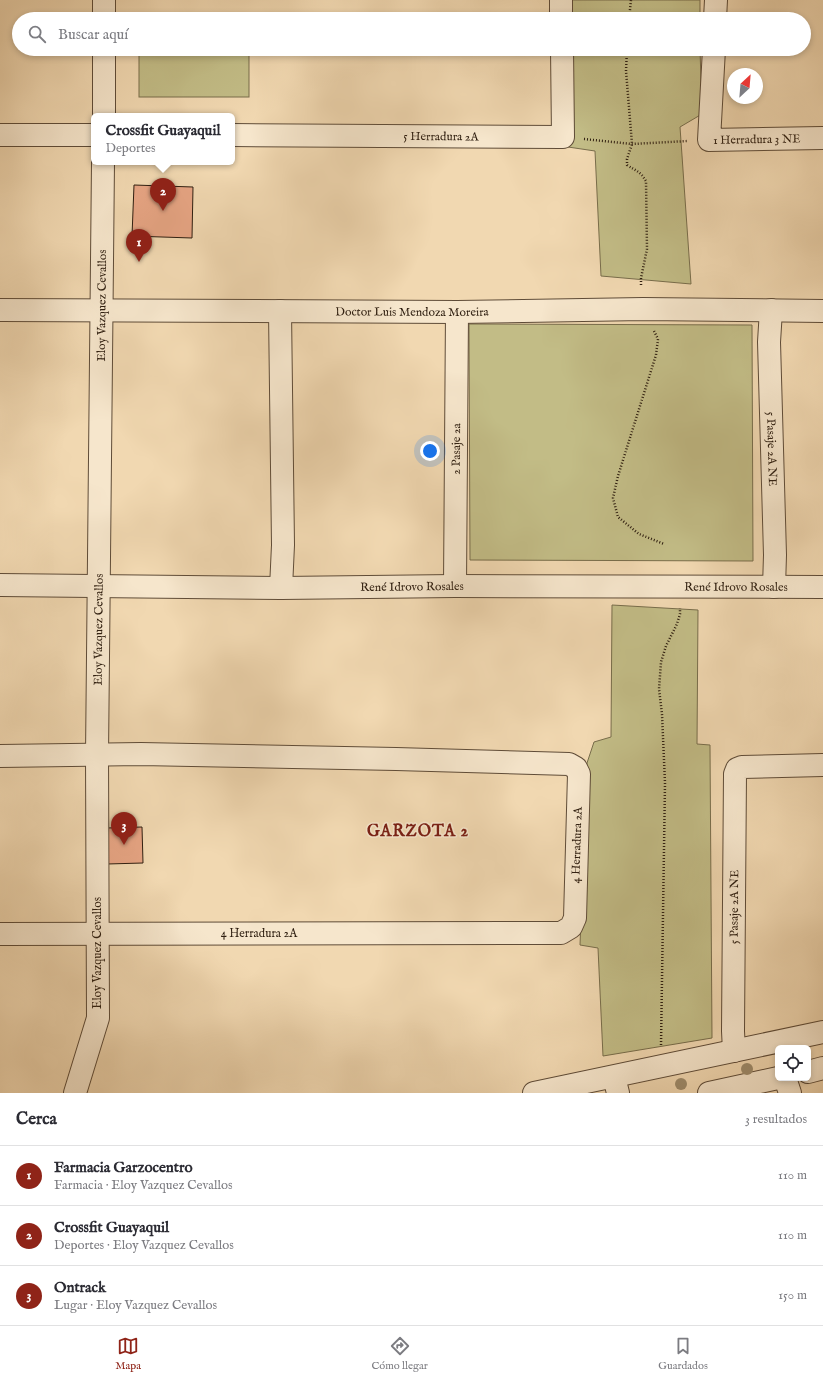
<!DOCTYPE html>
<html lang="es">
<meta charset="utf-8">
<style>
body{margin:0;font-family:"IM FELL English",serif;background:#f7f7f7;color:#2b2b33}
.controls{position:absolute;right:12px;bottom:12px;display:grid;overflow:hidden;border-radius:6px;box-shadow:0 2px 6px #0003}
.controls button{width:36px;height:36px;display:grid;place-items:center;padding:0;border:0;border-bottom:1px solid #e1e1e2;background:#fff;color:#2b2b33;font:20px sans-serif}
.compass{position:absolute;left:727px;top:68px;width:36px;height:36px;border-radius:50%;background:#fff;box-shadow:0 2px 6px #0003;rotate:26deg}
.you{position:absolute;left:430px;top:451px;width:14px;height:14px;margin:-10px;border:3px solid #fff;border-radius:50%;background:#1a73e8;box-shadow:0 0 0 6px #1a73e833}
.badge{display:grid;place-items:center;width:26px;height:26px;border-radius:50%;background:#8f2418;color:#fff;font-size:13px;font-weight:700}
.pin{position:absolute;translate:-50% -33px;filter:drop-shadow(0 1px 2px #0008)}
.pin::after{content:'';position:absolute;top:21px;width:14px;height:12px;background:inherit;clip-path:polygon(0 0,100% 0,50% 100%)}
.popup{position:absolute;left:91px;top:113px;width:144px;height:52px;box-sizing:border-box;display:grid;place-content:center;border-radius:6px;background:#fff;filter:drop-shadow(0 1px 3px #0005);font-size:13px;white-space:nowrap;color:#7c7c81}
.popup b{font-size:15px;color:#2b2b33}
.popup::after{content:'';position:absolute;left:50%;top:100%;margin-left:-8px;border:8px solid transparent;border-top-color:#fff}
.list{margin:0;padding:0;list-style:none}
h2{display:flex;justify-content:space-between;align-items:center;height:52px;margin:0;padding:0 16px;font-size:17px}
h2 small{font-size:13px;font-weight:400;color:#7c7c81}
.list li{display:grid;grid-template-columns:26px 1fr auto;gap:12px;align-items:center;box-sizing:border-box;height:60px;padding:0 16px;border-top:1px solid #e1e1e2}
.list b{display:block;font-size:15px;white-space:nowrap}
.list p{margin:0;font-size:13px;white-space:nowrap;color:#7c7c81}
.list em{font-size:13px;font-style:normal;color:#7c7c81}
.icon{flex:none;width:22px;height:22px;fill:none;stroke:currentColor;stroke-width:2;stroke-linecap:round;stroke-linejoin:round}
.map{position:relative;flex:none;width:823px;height:1093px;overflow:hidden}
.search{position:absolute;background:#fff;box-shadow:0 2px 6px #0003;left:12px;right:12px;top:12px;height:44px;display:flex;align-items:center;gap:10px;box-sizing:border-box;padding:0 14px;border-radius:22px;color:#7c7c81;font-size:15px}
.sheet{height:232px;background:#fff}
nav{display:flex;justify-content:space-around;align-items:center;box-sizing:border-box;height:56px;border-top:1px solid #e1e1e2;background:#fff;font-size:11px;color:#7c7c81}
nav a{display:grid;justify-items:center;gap:2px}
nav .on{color:#8f2418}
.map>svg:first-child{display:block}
.green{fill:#c2bc86;stroke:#786d4b}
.building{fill:#e7a584;stroke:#2e1e10}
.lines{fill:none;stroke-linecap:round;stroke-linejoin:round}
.minor-casing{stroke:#5f4c38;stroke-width:24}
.tertiary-casing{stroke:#5f4c38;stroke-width:24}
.path{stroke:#2e1e10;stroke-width:2.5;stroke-dasharray:1 2;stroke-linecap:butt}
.minor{stroke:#f6e6cc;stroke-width:22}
.tertiary{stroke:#f6e6cc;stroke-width:22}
.tree{fill:#9e8c6c}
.labels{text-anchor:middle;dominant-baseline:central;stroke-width:3;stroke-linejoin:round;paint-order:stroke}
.street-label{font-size:12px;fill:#2e1e10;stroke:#f6e6cc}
.district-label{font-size:16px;font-weight:bold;letter-spacing:1px;fill:#7a1f14;stroke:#f6e6cc}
</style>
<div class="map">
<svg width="823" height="1093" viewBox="0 0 823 1093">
<rect width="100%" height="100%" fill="#f1d8b1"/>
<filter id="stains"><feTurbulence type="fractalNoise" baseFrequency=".005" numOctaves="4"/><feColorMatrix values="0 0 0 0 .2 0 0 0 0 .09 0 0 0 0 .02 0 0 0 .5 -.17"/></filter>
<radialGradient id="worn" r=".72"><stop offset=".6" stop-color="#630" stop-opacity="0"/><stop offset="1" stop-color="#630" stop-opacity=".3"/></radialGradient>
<g class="green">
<rect x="569" y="0" width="131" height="19"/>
<rect x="139" y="49" width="110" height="48"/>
<path d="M569 49H700L702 114 680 127 691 284 601 276 595 151 568 147Z"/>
<path d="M469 324 752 325 753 561 470 560Z"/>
<path d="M612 605 698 610 697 744 710 745 712 1038 603 1056 598 948 580 945 587 763 594 742 611 737Z"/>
</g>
<g class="building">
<path d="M134 185 193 187 192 238 132 236Z"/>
<path d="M142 827 143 863 107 864 106 828Z"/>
</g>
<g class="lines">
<g class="minor-casing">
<g id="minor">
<path d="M561 0V19"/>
<path d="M104 19V0"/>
<path d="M715 19 716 0"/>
<path id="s1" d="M714 49 709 140 823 138"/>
<path d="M104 116V49"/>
<path d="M0 135H94"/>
<path id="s2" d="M232 135 563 137 562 49"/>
<path id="s3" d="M0 310 457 312 643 309 823 311"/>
<path id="s4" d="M771 310 769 342 775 555 774 587"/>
<path d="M280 311 283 545 281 588"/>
<path id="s5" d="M0 585 281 588 455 586 823 587"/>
<path id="s6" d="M455 586 457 312"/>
<path d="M0 756 141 754 396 759 569 764 576 768 579 774 575 918 571 927 561 933 0 934"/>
<path id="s7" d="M734 1051 733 1031 735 774 737 769 742 767 823 765"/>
<path d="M614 1077 618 1093"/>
<path d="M785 1078 790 1093"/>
<path id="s8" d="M75 1093 98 1018 97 755 103 162"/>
</g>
</g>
<g class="tertiary-casing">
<g id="tertiary">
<path d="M808 1072 823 1068"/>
<path d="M534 1093 823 1032"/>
<path d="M709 1093 778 1078"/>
</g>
</g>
<g class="path">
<path d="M629 19 631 0"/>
<path d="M627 49 626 71 632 144 627 159V165C636 171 640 171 646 181L647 249 641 278V287"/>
<path d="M584 139 632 144 688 141"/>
<path d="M654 331 658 339 656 355 618 476 613 498 618 517 639 534 664 544"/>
<path d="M661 1045 665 783 662 714 659 689 661 662 666 646 677 624 680 614V608"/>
</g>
<use href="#minor" class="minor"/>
<use href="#tertiary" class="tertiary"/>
</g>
<g class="tree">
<circle cx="747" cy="1069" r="6"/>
<circle cx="681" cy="1084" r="6"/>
</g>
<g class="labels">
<g class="street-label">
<text stroke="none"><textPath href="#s2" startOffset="209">5 Herradura 2A</textPath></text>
<text stroke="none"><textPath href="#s1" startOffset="139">1 Herradura 3 NE</textPath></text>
<text stroke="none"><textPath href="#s8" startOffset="791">Eloy Vazquez Cevallos</textPath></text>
<text stroke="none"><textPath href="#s3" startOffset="412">Doctor Luis Mendoza Moreira</textPath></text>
<text stroke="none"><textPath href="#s6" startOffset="137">2 Pasaje 2a</textPath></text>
<text stroke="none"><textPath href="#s4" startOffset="139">5 Pasaje 2A NE</textPath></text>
<text stroke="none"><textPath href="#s5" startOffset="412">René Idrovo Rosales</textPath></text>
<text stroke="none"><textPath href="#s5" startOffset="736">René Idrovo Rosales</textPath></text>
<text stroke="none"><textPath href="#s8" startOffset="467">Eloy Vazquez Cevallos</textPath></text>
<text transform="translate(577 845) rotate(-88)">4 Herradura 2A</text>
<text stroke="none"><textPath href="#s7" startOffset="144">5 Pasaje 2A NE</textPath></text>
<text x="259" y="933">4 Herradura 2A</text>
<text transform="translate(97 953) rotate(-90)">Eloy Vazquez Cevallos</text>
</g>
<g class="district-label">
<text x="418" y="832">GARZOTA 2</text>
</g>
</g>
<rect width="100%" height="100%" filter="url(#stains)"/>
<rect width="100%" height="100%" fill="url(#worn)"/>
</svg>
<div class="controls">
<button><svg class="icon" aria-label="locate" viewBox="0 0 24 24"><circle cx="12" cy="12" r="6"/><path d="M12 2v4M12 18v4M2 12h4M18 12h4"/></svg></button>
</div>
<svg class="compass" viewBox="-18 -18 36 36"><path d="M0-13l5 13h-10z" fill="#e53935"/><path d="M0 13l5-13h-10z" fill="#7c7c81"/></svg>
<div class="you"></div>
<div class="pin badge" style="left:139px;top:262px">1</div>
<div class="pin badge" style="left:163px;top:211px">2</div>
<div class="popup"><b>Crossfit Guayaquil</b>Deportes</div>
<div class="pin badge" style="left:124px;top:845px">3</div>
<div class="search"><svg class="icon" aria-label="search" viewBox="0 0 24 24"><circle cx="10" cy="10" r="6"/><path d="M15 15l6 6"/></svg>Buscar aquí</div>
</div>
<section class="sheet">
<h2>Cerca<small>3 resultados</small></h2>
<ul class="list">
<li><span class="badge">1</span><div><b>Farmacia Garzocentro</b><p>Farmacia · Eloy Vazquez Cevallos</p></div><em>110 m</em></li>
<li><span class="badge">2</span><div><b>Crossfit Guayaquil</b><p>Deportes · Eloy Vazquez Cevallos</p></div><em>110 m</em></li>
<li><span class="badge">3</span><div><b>Ontrack</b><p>Lugar · Eloy Vazquez Cevallos</p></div><em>150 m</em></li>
</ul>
</section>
<nav>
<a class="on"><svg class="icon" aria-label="map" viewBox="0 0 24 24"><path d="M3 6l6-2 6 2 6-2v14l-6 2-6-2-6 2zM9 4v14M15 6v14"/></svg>Mapa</a>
<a><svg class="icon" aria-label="directions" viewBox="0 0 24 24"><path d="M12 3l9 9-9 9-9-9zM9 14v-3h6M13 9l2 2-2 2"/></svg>Cómo llegar</a>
<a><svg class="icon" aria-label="saved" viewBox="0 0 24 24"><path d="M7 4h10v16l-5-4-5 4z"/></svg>Guardados</a>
</nav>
